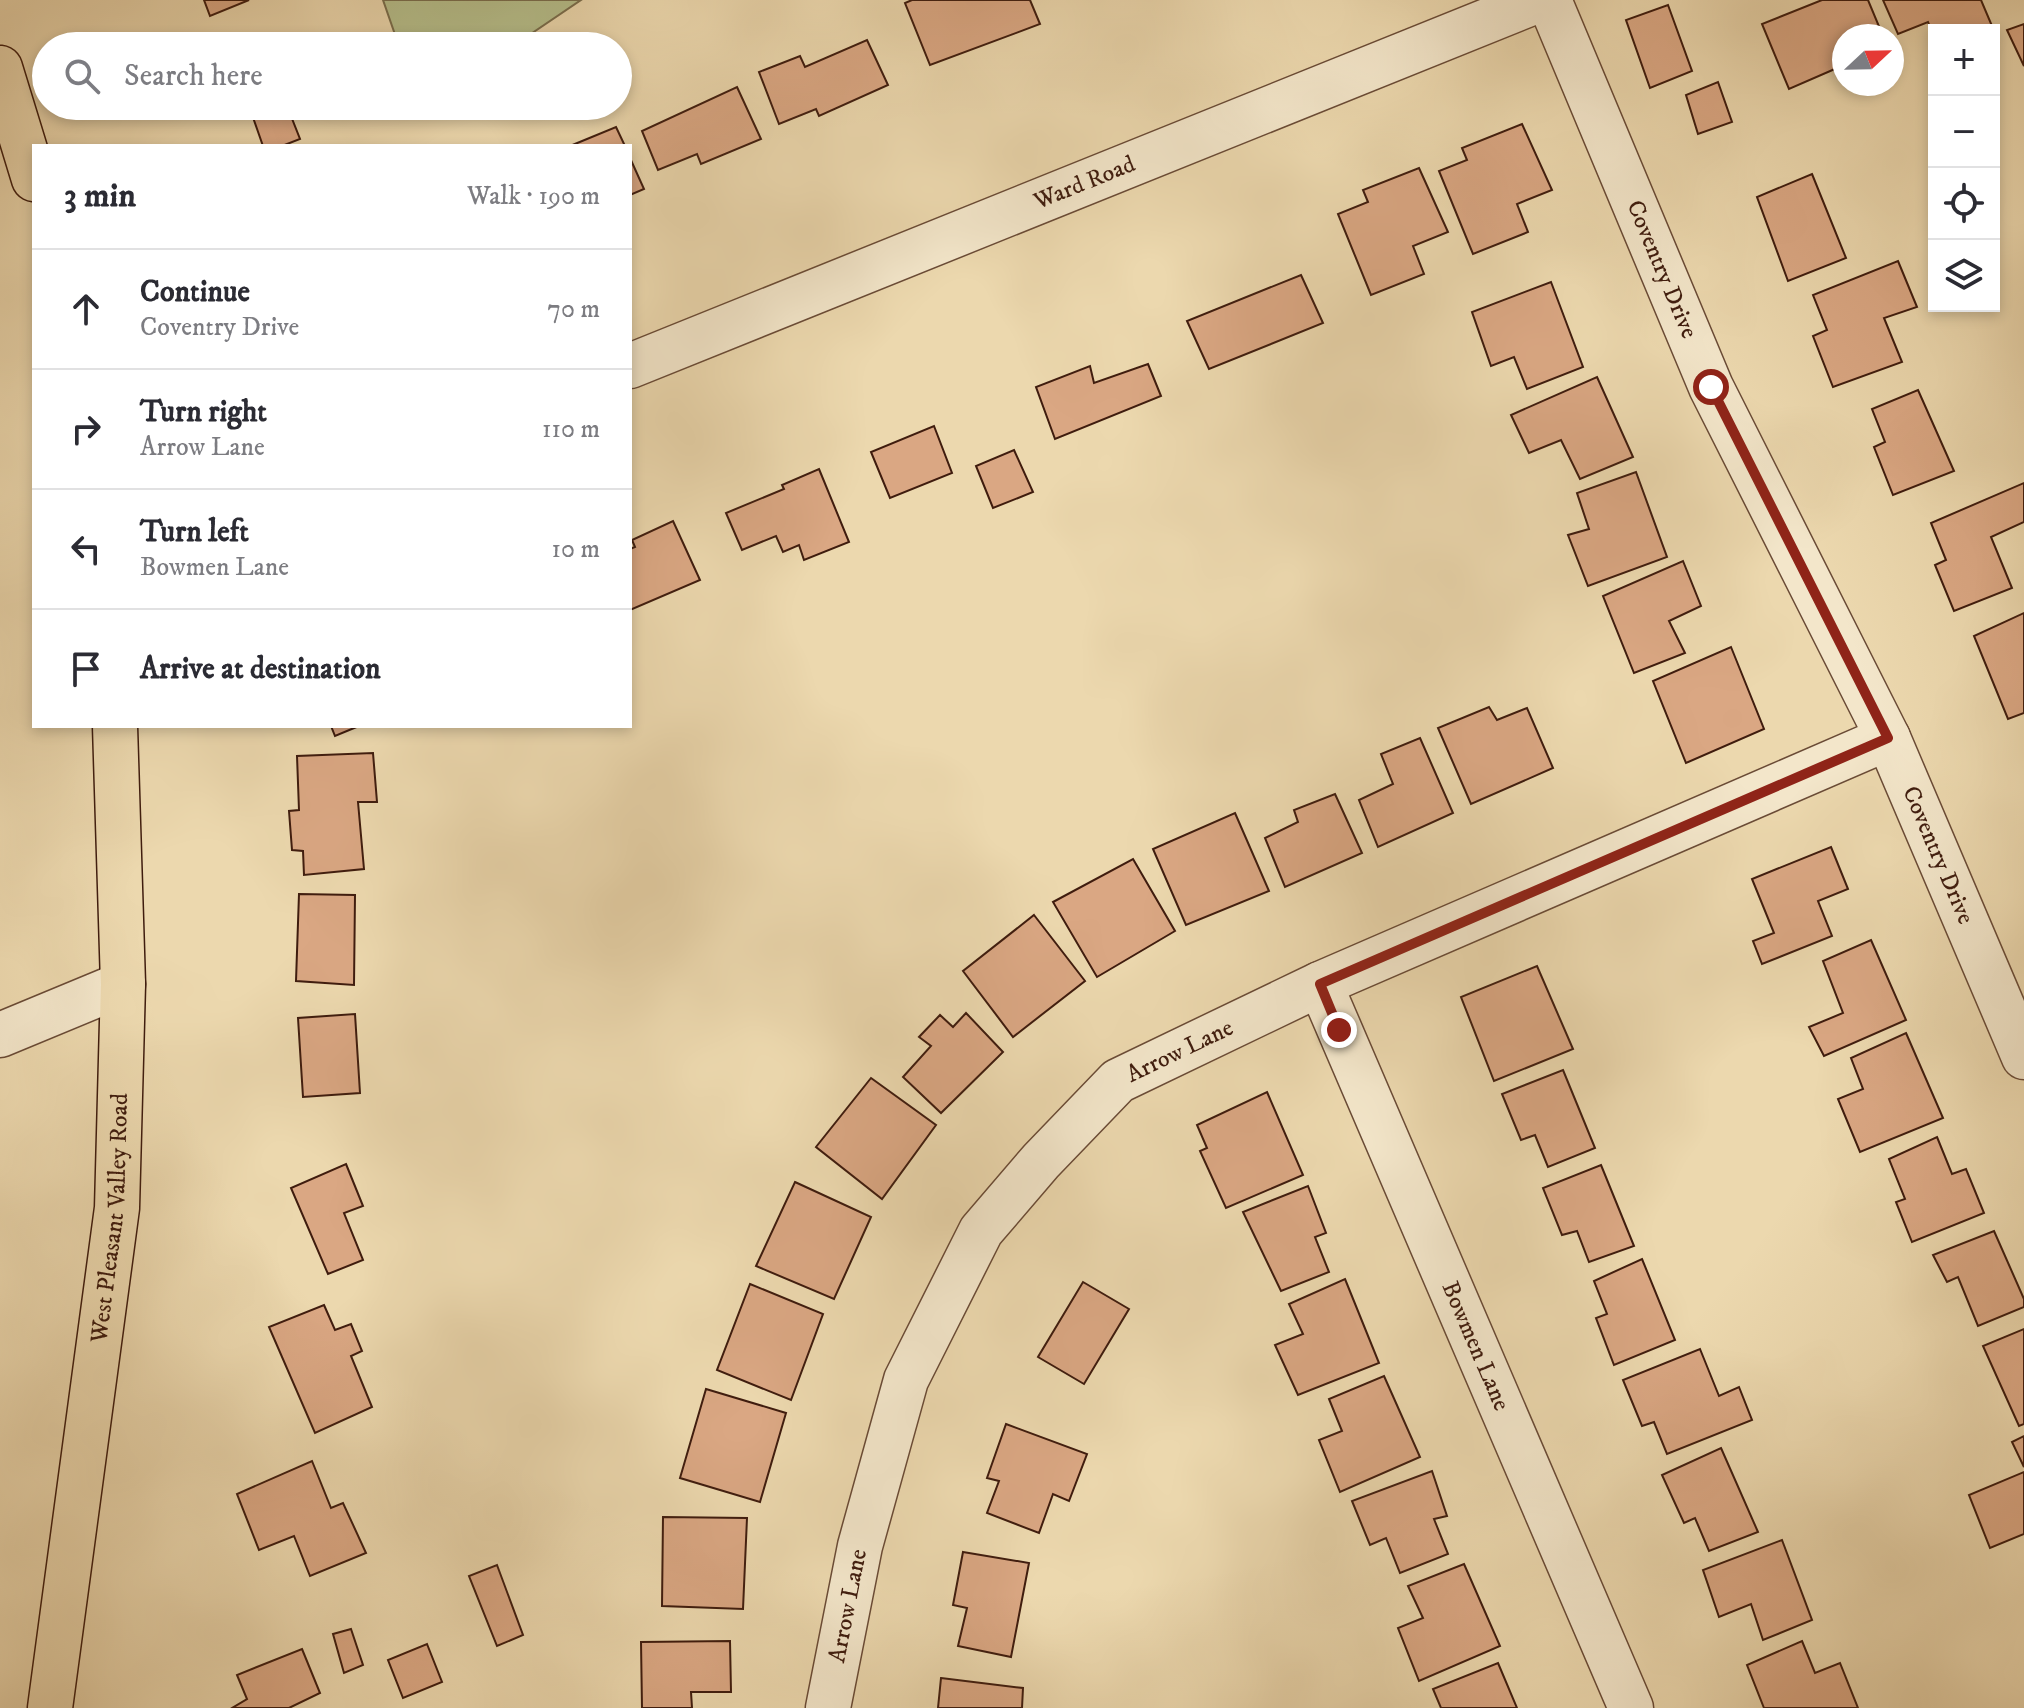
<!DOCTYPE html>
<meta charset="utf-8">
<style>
body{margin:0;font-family:"IM FELL DW Pica",serif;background:#f7f7f7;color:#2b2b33}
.controls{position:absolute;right:24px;top:24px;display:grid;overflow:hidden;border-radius:0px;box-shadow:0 4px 12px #0003}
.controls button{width:72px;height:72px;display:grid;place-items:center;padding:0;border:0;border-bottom:2px solid #e1e1e2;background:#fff;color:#2b2b33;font:40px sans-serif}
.compass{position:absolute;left:1832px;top:24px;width:72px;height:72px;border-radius:50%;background:#fff;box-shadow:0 4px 12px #0003;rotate:68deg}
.stop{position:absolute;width:24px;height:24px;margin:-18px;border:6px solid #8f2418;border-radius:50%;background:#fff}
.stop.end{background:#8f2418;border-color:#fff;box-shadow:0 2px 8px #0008}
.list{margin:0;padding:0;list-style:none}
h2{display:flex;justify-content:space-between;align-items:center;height:104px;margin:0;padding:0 32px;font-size:34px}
h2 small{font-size:26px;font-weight:400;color:#7c7c81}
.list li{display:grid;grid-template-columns:52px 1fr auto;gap:24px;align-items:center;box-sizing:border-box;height:120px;padding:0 32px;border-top:2px solid #e1e1e2}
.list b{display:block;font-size:30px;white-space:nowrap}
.list p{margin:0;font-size:26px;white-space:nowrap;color:#7c7c81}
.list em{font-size:26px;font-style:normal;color:#7c7c81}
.icon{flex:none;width:44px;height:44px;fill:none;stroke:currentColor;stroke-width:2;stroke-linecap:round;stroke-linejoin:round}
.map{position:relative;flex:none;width:2024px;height:1708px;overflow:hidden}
.search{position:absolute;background:#fff;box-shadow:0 4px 12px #0003;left:32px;top:32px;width:600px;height:88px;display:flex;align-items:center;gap:20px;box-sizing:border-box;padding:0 28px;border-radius:44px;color:#7c7c81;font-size:30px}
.panel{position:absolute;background:#fff;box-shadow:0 4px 12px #0003;left:32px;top:144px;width:600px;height:584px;border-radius:0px}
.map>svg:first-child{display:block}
.green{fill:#b6bf8c;stroke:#7a6e4d;stroke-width:2}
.building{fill:#daa783;stroke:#3f1c0e;stroke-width:2}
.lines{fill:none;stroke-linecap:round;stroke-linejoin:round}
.minor-casing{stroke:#6a4b36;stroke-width:47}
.major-casing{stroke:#3f1c0e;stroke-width:47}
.minor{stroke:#f3e6ca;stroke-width:44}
.major{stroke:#ecd8ae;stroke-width:44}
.route{stroke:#8f2418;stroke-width:10}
.labels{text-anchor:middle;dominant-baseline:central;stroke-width:6;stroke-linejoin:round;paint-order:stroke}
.street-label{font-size:24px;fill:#3f1c0e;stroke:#f3e6ca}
</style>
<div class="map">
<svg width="2024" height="1708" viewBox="0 0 2024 1708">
<rect width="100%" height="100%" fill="#ecd8ae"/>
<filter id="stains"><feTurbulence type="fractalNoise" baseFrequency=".0025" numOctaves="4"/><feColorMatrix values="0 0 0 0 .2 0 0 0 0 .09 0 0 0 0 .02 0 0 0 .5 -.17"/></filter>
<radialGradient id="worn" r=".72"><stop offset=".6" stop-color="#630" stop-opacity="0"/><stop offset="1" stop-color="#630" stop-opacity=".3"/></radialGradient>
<path class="green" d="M383 0H581L513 46H399Z"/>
<g class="building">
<path d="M204 0H249L210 16Z"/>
<path d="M912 0H1030L1040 24 930 65 905 3Z"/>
<path d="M1822 0H1868L1883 36H1844V65L1789 89 1762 24Z"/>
<path d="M1883 0H1981L1992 26 1982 30H1934V37L1928 22 1898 34Z"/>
<path d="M1668 5 1692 71 1650 88 1626 20Z"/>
<path d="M2024 24V66L2007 30Z"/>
<path d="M867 40 888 85 819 116 816 109 779 124 759 72 800 56 805 67Z"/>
<path d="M1718 82 1732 122 1698 134 1686 95Z"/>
<path d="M737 87 761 139 701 164 697 154 658 170 642 131Z"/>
<path d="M225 106H248L228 114Z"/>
<path d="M249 106H287L300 139 282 146H263Z"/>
<path d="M1522 124 1552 190 1517 204 1528 232 1473 254 1439 171 1467 160 1462 148Z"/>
<path d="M616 127 625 146H570Z"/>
<path d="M630 158 644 189 630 195Z"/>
<path d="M1419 168 1448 232 1413 246 1424 274 1371 295 1338 214 1368 202 1363 190Z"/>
<path d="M1812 174 1846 258 1788 281 1757 197Z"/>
<path d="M1898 261 1917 307 1884 318 1902 362 1833 387 1813 336 1827 330 1813 295Z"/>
<path d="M1301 275 1323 323 1209 369 1187 321Z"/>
<path d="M1551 282 1583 367 1527 389 1514 357 1491 366 1472 312Z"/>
<path d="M1148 364 1161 396 1055 439 1036 387 1090 366 1094 383Z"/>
<path d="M1597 377 1633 457 1580 479 1561 440 1529 453 1511 415Z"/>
<path d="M1918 390 1954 471 1893 495 1874 447 1885 442 1872 409Z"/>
<path d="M934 426 952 473 890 498 871 452Z"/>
<path d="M1014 450 1033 492 993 508 976 466Z"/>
<path d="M819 469 849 542 804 560 799 545 783 552 776 536 742 550 726 513 784 489 782 485Z"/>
<path d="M1636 472 1667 557 1588 586 1568 535 1589 529 1577 493Z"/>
<path d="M2024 483V522L1991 537 2012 588 1954 611 1935 565 1946 560 1931 523Z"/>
<path d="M673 521 700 580 630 610V549L635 547 632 540Z"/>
<path d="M1683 561 1701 606 1669 621 1685 653 1634 673 1603 596Z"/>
<path d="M2024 613V713L2008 719 1974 636Z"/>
<path d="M1731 647 1764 729 1686 763 1653 681Z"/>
<path d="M1489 707 1497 720 1527 708 1553 768 1471 804 1438 728Z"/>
<path d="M331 726H359L335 736Z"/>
<path d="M1420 738 1453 813 1378 847 1359 800 1393 784 1381 754Z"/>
<path d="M373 753 377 802H358L364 869 304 875 303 851 292 850 289 811 299 810 297 756Z"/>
<path d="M1335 794 1362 853 1285 887 1265 838 1298 822 1294 810Z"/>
<path d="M1235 813 1269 891 1186 925 1153 849Z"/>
<path d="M1831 847 1848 889 1818 901 1832 936 1762 964 1753 941 1774 933 1752 879Z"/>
<path d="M1133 859 1175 931 1097 977 1053 902Z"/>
<path d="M299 894 355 895 354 985 296 981Z"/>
<path d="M1034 915 1085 981 1013 1037 963 971Z"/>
<path d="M1871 940 1906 1020 1824 1056 1809 1027 1843 1013 1823 961Z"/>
<path d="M1537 966 1573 1049 1494 1081 1461 997Z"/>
<path d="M966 1013 1003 1052 941 1113 903 1077 931 1046 919 1037 940 1015 953 1027Z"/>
<path d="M355 1014 360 1093 303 1097 298 1018Z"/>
<path d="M1906 1033 1943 1118 1860 1152 1838 1099 1863 1089 1851 1058Z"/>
<path d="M1563 1070 1595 1148 1548 1167 1535 1135 1521 1140 1502 1094Z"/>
<path d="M871 1078 936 1125 882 1199 816 1147Z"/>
<path d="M1267 1092 1303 1175 1226 1208 1200 1151 1207 1148 1197 1125Z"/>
<path d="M1937 1137 1952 1174 1966 1169 1984 1213 1912 1242 1896 1202 1905 1199 1889 1159Z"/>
<path d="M346 1164 363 1206 344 1213 363 1260 328 1274 291 1188Z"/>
<path d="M1601 1165 1634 1246 1589 1262 1577 1231 1562 1235 1543 1188Z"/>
<path d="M795 1182 871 1217 834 1299 756 1266Z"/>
<path d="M1308 1186 1326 1233 1315 1237 1329 1272 1281 1291 1243 1212Z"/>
<path d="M1994 1231 2024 1299V1307L1978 1326 1958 1277 1947 1282 1933 1255Z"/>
<path d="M1642 1259 1675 1340 1614 1365 1596 1318 1607 1314 1594 1281Z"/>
<path d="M1345 1279 1379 1363 1298 1395 1275 1345 1303 1334 1289 1304Z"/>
<path d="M1083 1282 1129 1309 1084 1384 1038 1357Z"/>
<path d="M750 1284 823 1314 791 1400 717 1370Z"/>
<path d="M324 1305 335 1330 351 1324 362 1351 351 1356 372 1407 315 1433 269 1327Z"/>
<path d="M2024 1329V1424L2019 1426 1983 1346Z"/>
<path d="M1700 1349 1719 1396 1739 1387 1752 1420 1667 1454 1654 1422 1642 1426 1623 1380Z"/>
<path d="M1384 1376 1420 1457 1340 1492 1319 1440 1342 1431 1329 1399Z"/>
<path d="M706 1389 786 1413 760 1502 680 1478Z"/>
<path d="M1006 1424 1087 1454 1069 1501 1053 1494 1039 1533 987 1513 999 1481 987 1478Z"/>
<path d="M2024 1436V1467L2012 1442Z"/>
<path d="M1721 1448 1758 1532 1709 1551 1695 1518 1684 1523 1662 1475Z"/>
<path d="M312 1461 331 1508 343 1503 366 1553 310 1576 294 1536 259 1550 237 1494Z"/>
<path d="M1432 1471 1447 1516 1434 1519 1448 1554 1400 1573 1386 1538 1370 1545 1352 1501Z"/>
<path d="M2024 1472V1534L1990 1548 1969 1495Z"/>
<path d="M663 1517 747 1518 743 1609 662 1606Z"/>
<path d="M1782 1540 1812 1620 1763 1640 1751 1604 1719 1617 1703 1570Z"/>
<path d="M963 1552 1029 1563 1011 1657 958 1646 967 1608 953 1605Z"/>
<path d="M1464 1564 1500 1646 1419 1681 1398 1628 1423 1618 1408 1586Z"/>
<path d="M497 1565 523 1635 497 1646 469 1576Z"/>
<path d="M351 1629 363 1665 344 1673 333 1634Z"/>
<path d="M730 1641 731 1692H691L692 1708H642L641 1642Z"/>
<path d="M1802 1641 1815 1673 1840 1663 1858 1708H1764L1747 1665Z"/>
<path d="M427 1644 442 1682 403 1698 388 1660Z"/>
<path d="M302 1649 320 1693 289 1708H232L247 1699 237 1675Z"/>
<path d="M1498 1663 1517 1708H1441L1433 1689Z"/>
<path d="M941 1678 1023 1688 1022 1708H938Z"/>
</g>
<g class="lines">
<g class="minor-casing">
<g id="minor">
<path id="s1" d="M1549 0 1711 387 1888 738 2024 1057"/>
<path id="s2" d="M630 366 1539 0"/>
<path id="s3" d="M1320 984 1631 1708"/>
<path d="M0 1035 123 984"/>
<path id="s4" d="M828 1708 860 1546 906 1380 981 1231 1041 1161 1118 1081 1320 984 1888 738"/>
</g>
</g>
<g class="major-casing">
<g id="major">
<path d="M0 68 34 179"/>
<path id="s5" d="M50 1708 117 1208 123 984 115 726"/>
</g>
</g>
<use href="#minor" class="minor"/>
<use href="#major" class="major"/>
</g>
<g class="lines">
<path class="route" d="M1339 1030 1320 984 1888 738 1711 387"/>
</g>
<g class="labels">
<g class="street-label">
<text stroke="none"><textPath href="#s2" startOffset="490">Ward Road</textPath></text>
<text stroke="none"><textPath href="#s1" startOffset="292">Coventry Drive</textPath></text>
<text stroke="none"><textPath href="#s1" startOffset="940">Coventry Drive</textPath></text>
<text stroke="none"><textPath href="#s4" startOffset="776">Arrow Lane</textPath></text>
<text stroke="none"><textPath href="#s5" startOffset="494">West Pleasant Valley Road</textPath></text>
<text stroke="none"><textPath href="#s3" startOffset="394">Bowmen Lane</textPath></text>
<text stroke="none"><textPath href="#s4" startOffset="104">Arrow Lane</textPath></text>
</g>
</g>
<rect width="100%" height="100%" filter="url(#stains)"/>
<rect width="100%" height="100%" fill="url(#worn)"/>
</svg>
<div class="controls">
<button>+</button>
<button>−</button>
<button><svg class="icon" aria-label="locate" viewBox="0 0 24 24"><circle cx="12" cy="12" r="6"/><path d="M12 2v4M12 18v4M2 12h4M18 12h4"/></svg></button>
<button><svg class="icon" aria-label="layers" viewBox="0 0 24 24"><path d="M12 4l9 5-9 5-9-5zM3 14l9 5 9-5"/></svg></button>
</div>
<svg class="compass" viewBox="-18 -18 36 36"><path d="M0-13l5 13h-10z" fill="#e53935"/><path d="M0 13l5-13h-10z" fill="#7c7c81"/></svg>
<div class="stop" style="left:1711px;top:387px"></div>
<div class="stop end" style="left:1339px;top:1030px"></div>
<div class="search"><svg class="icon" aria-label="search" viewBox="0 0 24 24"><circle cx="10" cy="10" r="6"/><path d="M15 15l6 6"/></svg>Search here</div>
<section class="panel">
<h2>3 min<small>Walk · 190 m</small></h2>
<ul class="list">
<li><svg class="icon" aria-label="ahead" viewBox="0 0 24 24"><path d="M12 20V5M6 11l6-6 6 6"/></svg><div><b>Continue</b><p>Coventry Drive</p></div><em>70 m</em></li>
<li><svg class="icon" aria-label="right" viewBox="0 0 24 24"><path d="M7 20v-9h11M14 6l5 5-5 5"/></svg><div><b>Turn right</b><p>Arrow Lane</p></div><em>110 m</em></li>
<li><svg class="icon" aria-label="left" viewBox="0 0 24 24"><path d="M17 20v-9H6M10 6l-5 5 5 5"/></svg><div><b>Turn left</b><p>Bowmen Lane</p></div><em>10 m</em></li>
<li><svg class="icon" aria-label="arrive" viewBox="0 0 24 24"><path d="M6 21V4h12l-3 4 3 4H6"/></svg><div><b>Arrive at destination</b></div></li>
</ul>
</section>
</div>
